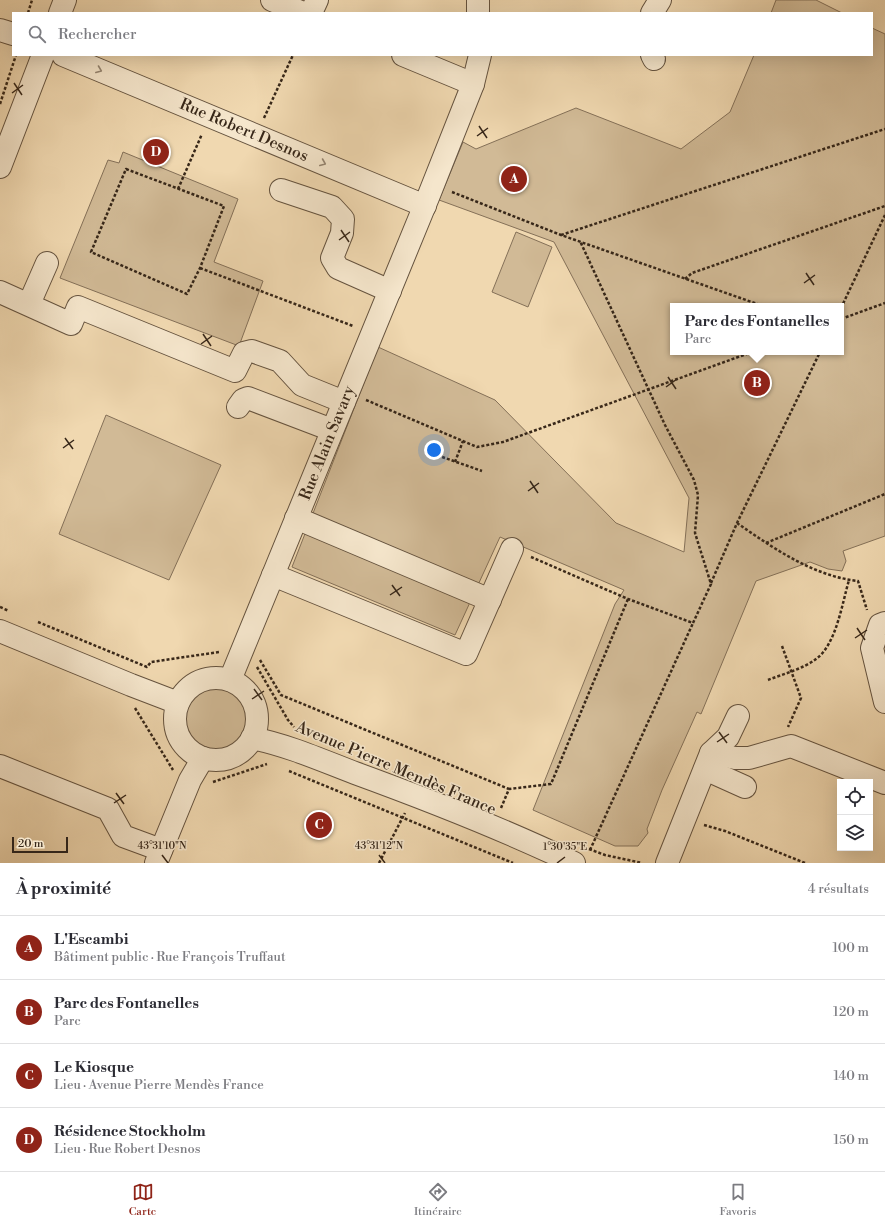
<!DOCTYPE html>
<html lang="fr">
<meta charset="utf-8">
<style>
body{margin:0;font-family:"Libre Bodoni",serif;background:#f2f2f3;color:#2b2b33}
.controls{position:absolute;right:12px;bottom:12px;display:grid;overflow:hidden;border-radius:0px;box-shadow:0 4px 16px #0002}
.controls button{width:36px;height:36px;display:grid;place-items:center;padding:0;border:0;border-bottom:1px solid #e1e1e2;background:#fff;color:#2b2b33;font:20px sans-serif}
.scale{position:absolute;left:12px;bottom:10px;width:56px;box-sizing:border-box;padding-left:4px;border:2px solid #372719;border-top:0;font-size:11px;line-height:14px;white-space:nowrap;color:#372719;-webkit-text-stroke:3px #f5e6cc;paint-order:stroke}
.you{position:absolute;left:434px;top:450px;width:14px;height:14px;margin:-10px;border:3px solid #fff;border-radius:50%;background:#1a73e8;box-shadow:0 0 0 6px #1a73e833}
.badge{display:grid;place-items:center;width:26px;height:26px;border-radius:50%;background:#8f2418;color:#fff;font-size:13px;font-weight:700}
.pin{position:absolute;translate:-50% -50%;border:2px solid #fff;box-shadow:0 1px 4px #0006}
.popup{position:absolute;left:670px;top:303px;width:174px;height:52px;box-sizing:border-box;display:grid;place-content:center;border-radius:0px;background:#fff;filter:drop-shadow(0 1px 3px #0005);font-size:13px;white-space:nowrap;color:#7c7c81}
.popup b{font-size:15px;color:#2b2b33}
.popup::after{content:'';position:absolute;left:50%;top:100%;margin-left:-8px;border:8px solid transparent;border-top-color:#fff}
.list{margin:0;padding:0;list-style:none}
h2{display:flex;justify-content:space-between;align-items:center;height:52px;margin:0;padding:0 16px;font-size:17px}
h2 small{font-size:13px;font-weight:400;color:#7c7c81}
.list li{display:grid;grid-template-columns:26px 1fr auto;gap:12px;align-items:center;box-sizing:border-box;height:64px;padding:0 16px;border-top:1px solid #e1e1e2}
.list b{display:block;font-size:15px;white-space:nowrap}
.list p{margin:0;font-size:13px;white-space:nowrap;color:#7c7c81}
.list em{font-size:13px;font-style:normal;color:#7c7c81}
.icon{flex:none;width:22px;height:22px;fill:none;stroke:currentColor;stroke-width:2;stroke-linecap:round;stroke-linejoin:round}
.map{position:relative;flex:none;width:885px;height:863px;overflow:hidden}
.search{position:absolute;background:#fff;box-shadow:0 4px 16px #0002;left:12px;right:12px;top:12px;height:44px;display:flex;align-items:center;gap:10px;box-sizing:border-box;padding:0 14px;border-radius:0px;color:#7c7c81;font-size:15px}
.sheet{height:308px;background:#fff}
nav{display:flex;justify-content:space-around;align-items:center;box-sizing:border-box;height:56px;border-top:1px solid #e1e1e2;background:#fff;font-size:11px;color:#7c7c81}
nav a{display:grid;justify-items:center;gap:2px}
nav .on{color:#8f2418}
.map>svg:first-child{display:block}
.green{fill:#d1ba96;stroke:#847058;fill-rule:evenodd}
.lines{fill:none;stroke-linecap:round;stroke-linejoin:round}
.minor-casing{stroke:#65533f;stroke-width:24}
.path{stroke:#372719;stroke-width:2.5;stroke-dasharray:3 2;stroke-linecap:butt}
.minor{stroke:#f5e6cc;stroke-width:22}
.oneway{stroke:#968672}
.ticks{fill:none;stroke:#372719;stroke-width:1.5}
.labels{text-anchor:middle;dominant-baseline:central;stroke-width:3;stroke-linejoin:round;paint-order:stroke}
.street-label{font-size:16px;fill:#372719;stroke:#f5e6cc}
.ticks-label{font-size:10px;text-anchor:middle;fill:#372719;stroke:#f5e6cc;stroke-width:3;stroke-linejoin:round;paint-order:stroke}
</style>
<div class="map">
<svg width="885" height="863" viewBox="0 0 885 863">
<rect width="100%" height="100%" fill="#f0d8b0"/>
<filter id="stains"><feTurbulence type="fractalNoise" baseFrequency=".005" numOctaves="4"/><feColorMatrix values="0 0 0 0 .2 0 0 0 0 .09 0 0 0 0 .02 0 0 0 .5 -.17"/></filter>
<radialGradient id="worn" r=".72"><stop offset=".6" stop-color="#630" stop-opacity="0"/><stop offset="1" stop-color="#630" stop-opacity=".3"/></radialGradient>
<g class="green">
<path d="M776 0H816L842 13H771Z"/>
<path d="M872 28 885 34V536L843 551 846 561 842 571 828 569 810 562 756 581 701 714 697 712 662 790 647 829 648 833 638 846H615L533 810 615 604 624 590 500 537 455 635 292 567 378 347 495 400 616 523 684 552 689 498 554 242 439 200 463 142 476 149 576 108 681 149 730 112 754 55H872ZM673 306H841V352H673Z"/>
<path d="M123 152 238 199 214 262 263 281 239 346 60 278 108 160 119 163Z"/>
<path d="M516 232 552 247 528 307 492 292Z"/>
<path d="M106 415 221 465 169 580 59 534Z"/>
<circle cx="215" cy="719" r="31"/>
</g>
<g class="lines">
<g class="minor-casing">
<g id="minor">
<path d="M272 0 303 13"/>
<path d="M478 0V13"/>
<path d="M60 13 65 0"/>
<path d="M311 13 317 0"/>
<path d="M652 13 660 0"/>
<path d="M0 30 13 34"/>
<path d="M63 55 425 206"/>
<path d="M403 55 473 84"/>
<path d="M652 55 654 59"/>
<path d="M0 167 43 55"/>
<path d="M281 190 332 207 343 219 342 233 332 258 338 268 390 291"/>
<path d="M0 292 71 324 78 307 235 371 244 353 252 351 280 361 302 385 344 402"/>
<path d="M29 304 47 263"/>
<path d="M238 407 243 400 248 398 332 430"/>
<path d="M296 518 490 600"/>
<path d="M273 575 466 654 512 549"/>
<path d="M885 623 880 625 872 648 885 702"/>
<path d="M0 631 131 685 178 703"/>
<circle cx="216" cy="719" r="41"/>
<path d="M230 680 429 195 473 84 480 55"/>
<path d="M252 738C287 745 321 760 355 773 429 800 503 829 574 863"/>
<path d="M711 753 735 758H749L791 746 885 783"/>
<path d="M0 766 108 809 123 836 161 850"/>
<path d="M705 769 745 787"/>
<path d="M156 863 190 780 203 758"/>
<path d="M667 863 711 753 728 737 738 716"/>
</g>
</g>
<g class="path">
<path d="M28 13 32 0"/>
<path d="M0 104 16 55"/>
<path d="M264 118 293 55"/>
<path d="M126 169 224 206 200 268 187 294 91 252Z"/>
<path d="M178 189 202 134"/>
<path d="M452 192 561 235 763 306"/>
<path d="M561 235 885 129"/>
<path d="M200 268 353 326"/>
<path d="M685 279 692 273 885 206"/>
<path d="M841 308 885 215"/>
<path d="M841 319 885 303"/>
<path d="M366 400 477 447 503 442 752 352"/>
<path d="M428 452 482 471"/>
<path d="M455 462 463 441"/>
<path d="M737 523C773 548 813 576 858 581L867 610"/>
<path d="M766 543 885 494"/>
<path d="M531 557 628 599 693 623 711 584 695 533 698 495 694 480 665 425 580 241"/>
<path d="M711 583 737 523 820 352"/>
<path d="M0 607 9 611"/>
<path d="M38 622 147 667 151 662 219 652"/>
<path d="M782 646 801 698 788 727"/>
<path d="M260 660 281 695 509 789"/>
<path d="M257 667 288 720 294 727"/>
<path d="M768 680C783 674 803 669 816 659 836 645 842 604 849 580"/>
<path d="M135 708 173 770"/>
<path d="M289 771 513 863"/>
<path d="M213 782 267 764"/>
<path d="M501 808 509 789 551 784 628 599"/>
<path d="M704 825 725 831 805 863"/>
<path d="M589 849 605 855 642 863"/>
<path d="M590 850 693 623"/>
<path d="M379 863 405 813"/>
</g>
<use href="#minor" class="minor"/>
</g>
<defs><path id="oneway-chevron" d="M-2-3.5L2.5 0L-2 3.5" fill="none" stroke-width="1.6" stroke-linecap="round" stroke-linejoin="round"/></defs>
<g class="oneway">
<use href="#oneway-chevron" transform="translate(99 70) rotate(22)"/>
<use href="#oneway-chevron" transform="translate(323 163) rotate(23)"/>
</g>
<path class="ticks" d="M14 83 22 95M12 93 23 85M479 126 487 138M477 136 488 128M341 230 349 242M339 240 350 232M806 273 814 285M804 283 815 275M203 334 211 346M201 344 212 336M668 377 676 389M666 387 677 379M65 438 73 449M63 448 74 440M530 481 538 493M528 491 539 483M392 585 400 596M390 595 402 587M857 628 865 640M855 638 867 630M254 689 262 700M252 699 264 691M719 732 727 743M717 742 729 734M116 793 124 804M114 803 126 795M162 855 168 863M379 855 385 863M557 863 565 857"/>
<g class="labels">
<g class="street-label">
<text transform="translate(244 130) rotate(23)">Rue Robert Desnos</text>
<text transform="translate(327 443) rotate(-68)">Rue Alain Savary</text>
<text transform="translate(396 768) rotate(23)">Avenue Pierre Mendès France</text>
</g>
</g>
<g class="ticks-label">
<text x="162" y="849">43°31'10"N</text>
<text x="379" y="849">43°31'12"N</text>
<text x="565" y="850">1°30'35"E</text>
</g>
<rect width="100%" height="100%" filter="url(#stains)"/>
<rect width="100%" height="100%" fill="url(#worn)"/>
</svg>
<div class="controls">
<button><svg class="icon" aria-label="locate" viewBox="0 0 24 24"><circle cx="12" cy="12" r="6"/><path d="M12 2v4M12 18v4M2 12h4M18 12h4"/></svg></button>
<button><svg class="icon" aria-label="layers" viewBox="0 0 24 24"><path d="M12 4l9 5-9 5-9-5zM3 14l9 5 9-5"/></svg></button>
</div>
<div class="scale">20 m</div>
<div class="you"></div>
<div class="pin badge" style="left:514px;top:179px">A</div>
<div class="pin badge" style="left:757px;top:383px">B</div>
<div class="popup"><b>Parc des Fontanelles</b>Parc</div>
<div class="pin badge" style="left:319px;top:825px">C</div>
<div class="pin badge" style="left:156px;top:152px">D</div>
<div class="search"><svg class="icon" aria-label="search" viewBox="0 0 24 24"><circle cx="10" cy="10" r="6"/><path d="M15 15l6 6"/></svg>Rechercher</div>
</div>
<section class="sheet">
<h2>À proximité<small>4 résultats</small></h2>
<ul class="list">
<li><span class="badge">A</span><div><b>L'Escambi</b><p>Bâtiment public · Rue François Truffaut</p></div><em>100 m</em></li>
<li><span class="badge">B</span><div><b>Parc des Fontanelles</b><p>Parc</p></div><em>120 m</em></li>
<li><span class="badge">C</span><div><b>Le Kiosque</b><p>Lieu · Avenue Pierre Mendès France</p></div><em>140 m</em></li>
<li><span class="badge">D</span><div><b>Résidence Stockholm</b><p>Lieu · Rue Robert Desnos</p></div><em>150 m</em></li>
</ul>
</section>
<nav>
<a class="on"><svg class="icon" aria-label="map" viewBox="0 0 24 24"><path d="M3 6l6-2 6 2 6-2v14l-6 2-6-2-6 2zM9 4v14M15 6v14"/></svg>Carte</a>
<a><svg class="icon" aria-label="directions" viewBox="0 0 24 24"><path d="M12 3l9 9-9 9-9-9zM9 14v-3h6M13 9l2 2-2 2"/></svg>Itinéraire</a>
<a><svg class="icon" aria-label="saved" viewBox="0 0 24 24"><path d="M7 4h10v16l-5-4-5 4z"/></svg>Favoris</a>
</nav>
